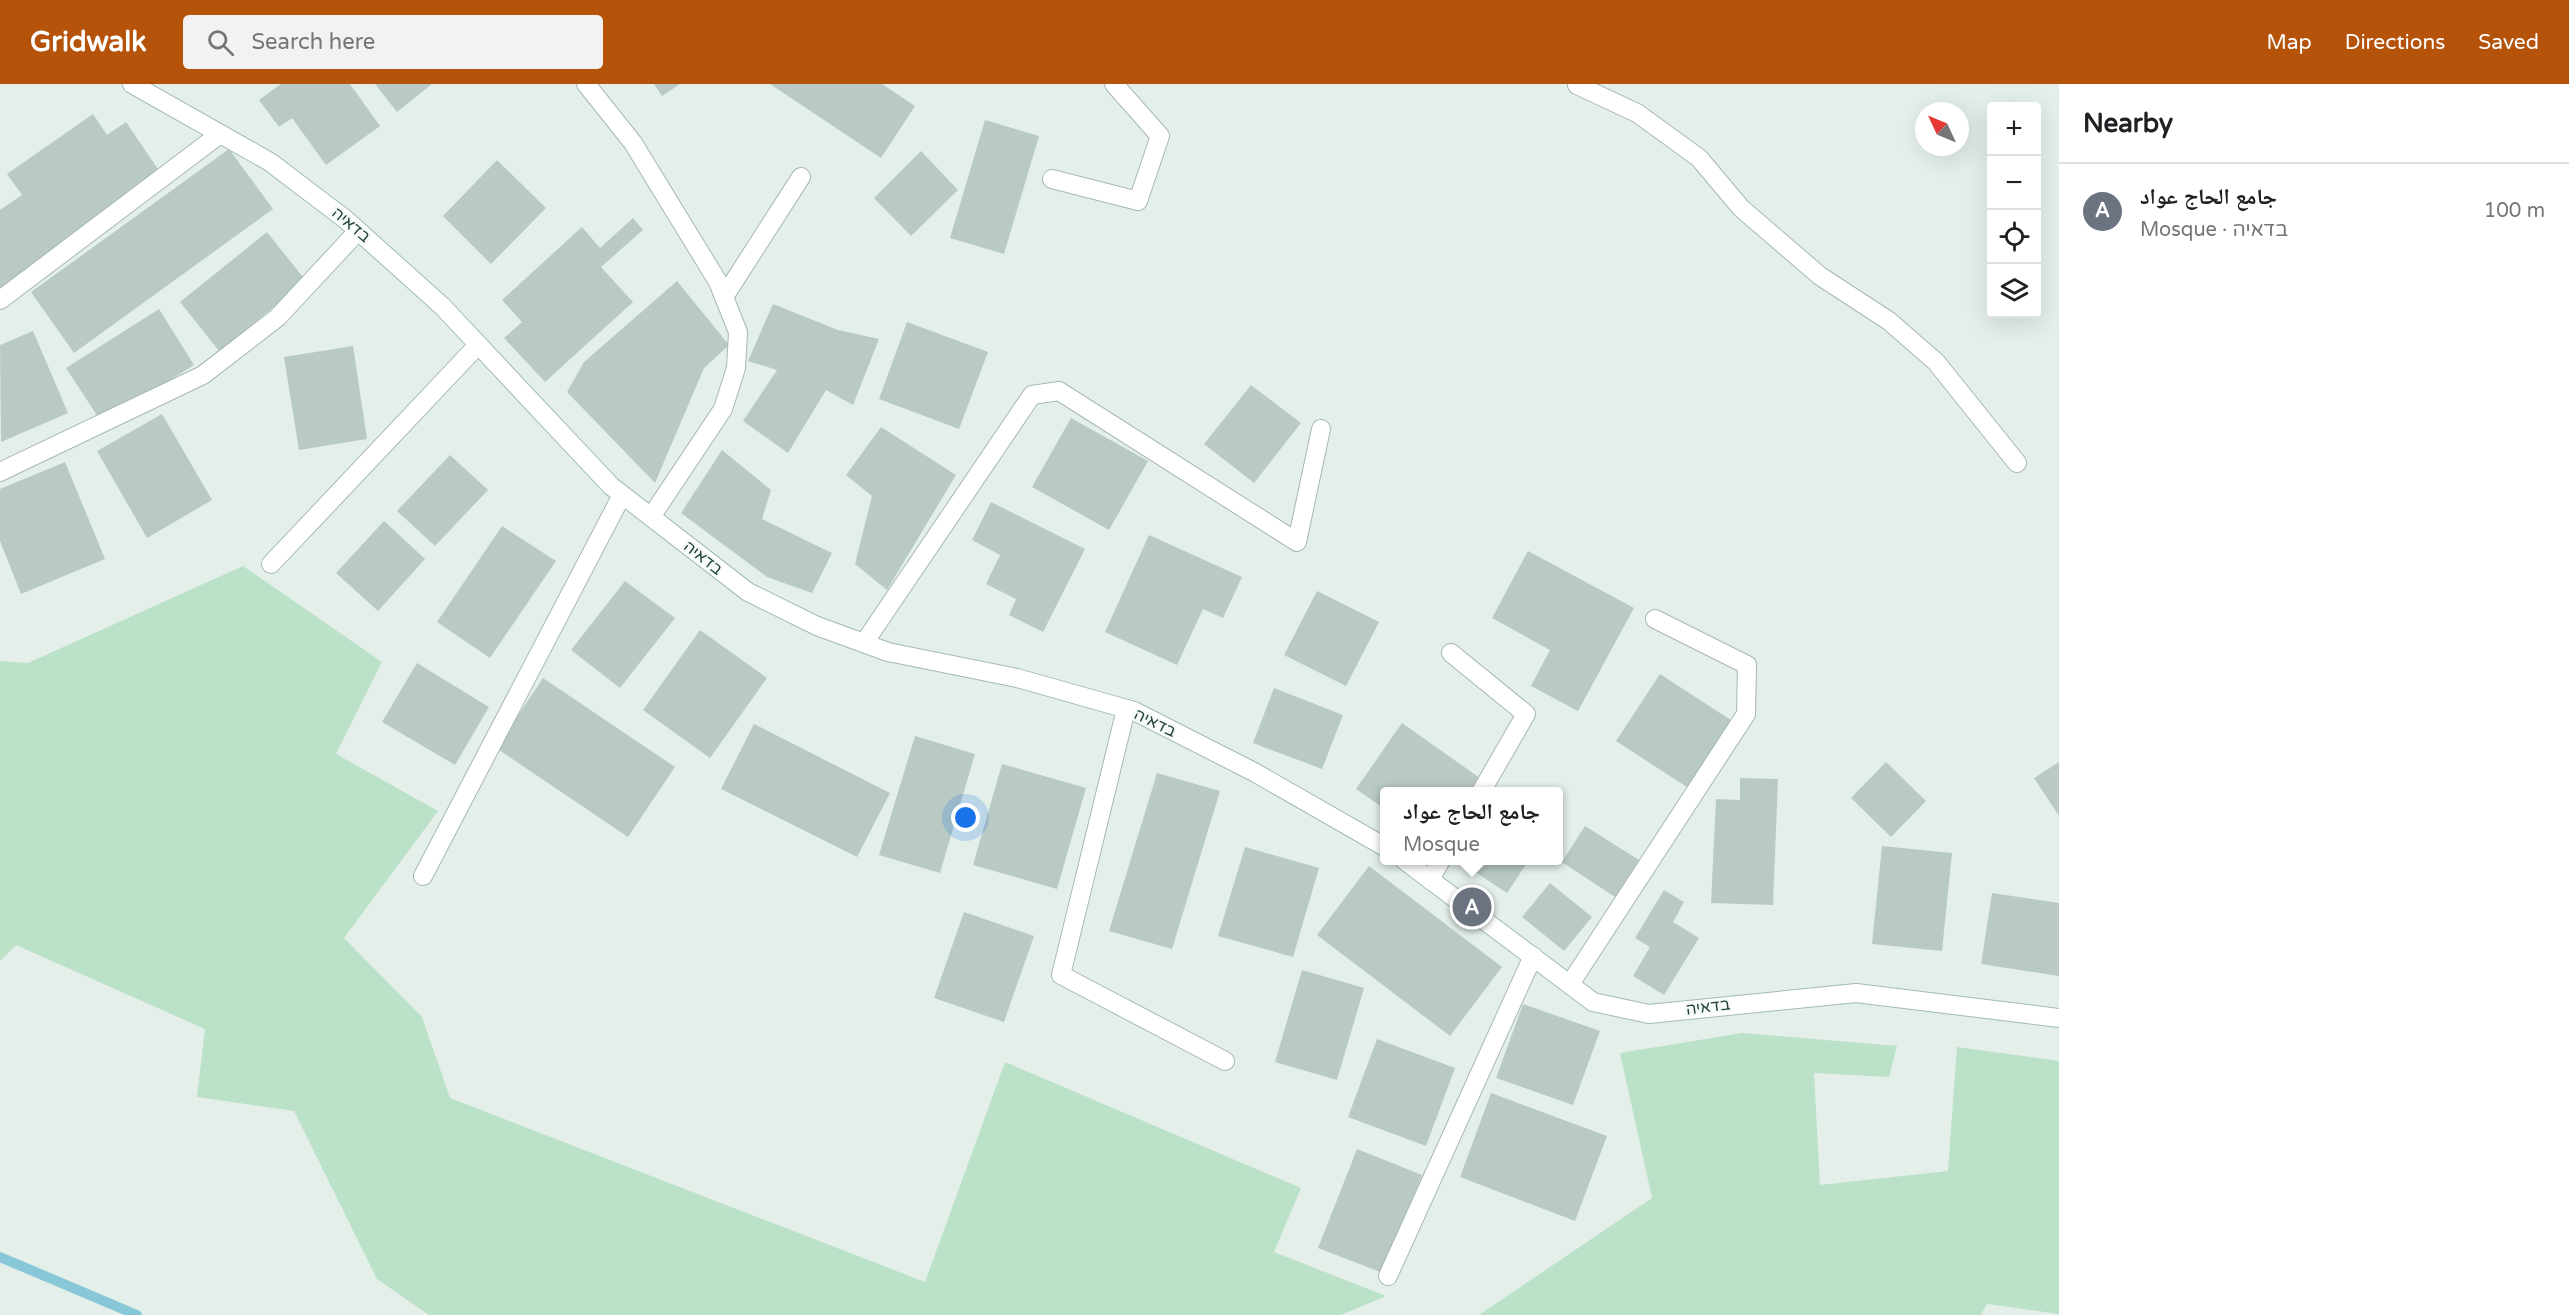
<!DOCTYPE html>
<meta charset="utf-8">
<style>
body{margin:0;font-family:"Varela Round","Noto Naskh Arabic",Heebo,sans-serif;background:#f2f2f2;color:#202124}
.controls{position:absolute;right:18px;top:18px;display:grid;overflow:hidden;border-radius:6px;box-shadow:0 6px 24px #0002}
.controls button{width:54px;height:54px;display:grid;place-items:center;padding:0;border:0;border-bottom:2px solid #e0e0e0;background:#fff;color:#202124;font:30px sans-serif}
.compass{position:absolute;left:1915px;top:18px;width:54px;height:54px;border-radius:50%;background:#fff;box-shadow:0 6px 24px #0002;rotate:314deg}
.you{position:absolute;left:966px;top:734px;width:21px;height:21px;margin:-15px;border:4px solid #fff;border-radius:50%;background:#1a73e8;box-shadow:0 0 0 9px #1a73e833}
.badge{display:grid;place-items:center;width:39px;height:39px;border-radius:50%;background:#b45309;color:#fff;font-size:20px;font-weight:700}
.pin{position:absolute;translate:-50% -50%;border:3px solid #fff;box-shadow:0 2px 6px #0006}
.popup{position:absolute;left:1380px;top:703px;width:183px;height:78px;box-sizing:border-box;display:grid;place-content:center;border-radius:6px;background:#fff;filter:drop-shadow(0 2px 4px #0005);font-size:20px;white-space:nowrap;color:#757577}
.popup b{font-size:22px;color:#202124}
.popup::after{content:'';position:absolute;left:50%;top:100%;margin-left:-12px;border:12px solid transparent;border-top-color:#fff}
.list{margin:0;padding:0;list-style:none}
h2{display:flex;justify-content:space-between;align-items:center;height:78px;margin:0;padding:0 24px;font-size:26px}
h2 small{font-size:20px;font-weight:400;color:#757577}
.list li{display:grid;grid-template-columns:39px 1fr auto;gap:18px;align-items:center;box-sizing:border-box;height:96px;padding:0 24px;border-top:2px solid #e0e0e0}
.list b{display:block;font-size:22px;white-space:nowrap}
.list p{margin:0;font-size:20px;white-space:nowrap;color:#757577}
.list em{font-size:20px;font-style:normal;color:#757577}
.icon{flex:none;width:33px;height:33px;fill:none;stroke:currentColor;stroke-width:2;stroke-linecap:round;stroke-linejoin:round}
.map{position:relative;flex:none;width:2059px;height:1231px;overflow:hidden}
header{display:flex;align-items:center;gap:36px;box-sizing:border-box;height:84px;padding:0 30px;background:#b45309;color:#fff}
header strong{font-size:28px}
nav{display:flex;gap:33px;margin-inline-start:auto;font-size:21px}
.search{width:420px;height:54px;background:#f2f2f2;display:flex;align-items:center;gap:15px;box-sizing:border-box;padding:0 21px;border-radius:6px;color:#757577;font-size:22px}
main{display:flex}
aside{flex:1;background:#fff}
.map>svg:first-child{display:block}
.green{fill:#bbe1c8}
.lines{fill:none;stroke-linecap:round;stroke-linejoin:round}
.stream{stroke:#88c7d8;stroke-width:10}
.building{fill:#b9cac4}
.lane-casing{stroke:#a6b8b2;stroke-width:20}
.street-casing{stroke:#a6b8b2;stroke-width:20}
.secondary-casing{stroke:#a1bbb4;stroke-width:20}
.lane{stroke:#fff;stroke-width:18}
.street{stroke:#fff;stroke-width:18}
.secondary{stroke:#fff;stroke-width:18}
.labels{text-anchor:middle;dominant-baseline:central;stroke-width:5;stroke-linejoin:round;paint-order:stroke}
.street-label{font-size:16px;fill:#21423b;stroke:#f5faf8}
</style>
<header>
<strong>Gridwalk</strong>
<div class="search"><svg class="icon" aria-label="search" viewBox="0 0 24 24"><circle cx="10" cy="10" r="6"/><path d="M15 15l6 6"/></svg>Search here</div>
<nav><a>Map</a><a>Directions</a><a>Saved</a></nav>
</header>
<main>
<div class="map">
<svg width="2059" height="1231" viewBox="0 0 2059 1231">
<rect width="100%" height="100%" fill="#e4efea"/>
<g class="green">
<path d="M243 482 382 578 336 670 438 727 344 854 422 933 450 1014 925 1198 1005 978 1301 1104 1274 1168 1386 1212 1341 1231H429L377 1195 294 1027 197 1013 205 945 16 861 0 877V577L28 579Z"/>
<path d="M1742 949 1897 962 1889 993 1814 989 1820 1101 1948 1087 1957 963 2059 977V1230L1987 1220 1981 1231H1479L1652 1114 1620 969Z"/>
</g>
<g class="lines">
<path class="stream" d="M0 1173 137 1231"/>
</g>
<g class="building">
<path d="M281 0H350L380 42 326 81 292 34 279 43 259 16Z"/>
<path d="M375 0H432L397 28Z"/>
<path d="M654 0H680L662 12Z"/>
<path d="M770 0H882L915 22 881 74Z"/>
<path d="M93 30 107 51 126 38 162 91 0 205V126L22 111 7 90Z"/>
<path d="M985 36 1039 52 1004 170 950 154Z"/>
<path d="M229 65 273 125 74 269 31 208Z"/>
<path d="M921 67 958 106 911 152 874 114Z"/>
<path d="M497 76 546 124 491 180 443 132Z"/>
<path d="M633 134 643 146 601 183 633 218 545 298 504 254 522 238 502 216 582 143 600 164Z"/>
<path d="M267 148 306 197 219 267 180 218Z"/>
<path d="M677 197 729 261 704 284 655 399 567 308 584 278Z"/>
<path d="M773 220 838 246 879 255 853 321 826 306 788 369 743 337 777 286 748 277Z"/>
<path d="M159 225 194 281 102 339 66 284Z"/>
<path d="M907 238 988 268 959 345 879 315Z"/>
<path d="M33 247 68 329 1 358 0 261Z"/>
<path d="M353 262 367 355 299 366 284 273Z"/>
<path d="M1251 301 1301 339 1254 399 1204 360Z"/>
<path d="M162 330 212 416 147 454 97 367Z"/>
<path d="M1071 334 1148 377 1109 446 1032 403Z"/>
<path d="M881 343 956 391 887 506 855 480 872 412 846 391Z"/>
<path d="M722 366 771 406 762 435 832 469 812 509 767 493 681 429Z"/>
<path d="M450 371 488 406 435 462 397 427Z"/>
<path d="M65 378 105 475 21 510 0 457V405Z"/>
<path d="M991 418 1085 465 1043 548 1009 531 1016 515 986 500 1000 471 972 456Z"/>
<path d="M384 437 425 475 378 527 336 489Z"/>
<path d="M502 442 556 477 490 574 437 538Z"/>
<path d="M1149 451 1242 493 1223 534 1203 525 1177 581 1105 548Z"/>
<path d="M1528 467 1634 524 1578 627 1531 602 1550 566 1492 534Z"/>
<path d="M625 497 675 534 620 604 571 566Z"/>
<path d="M1317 507 1379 538 1346 602 1284 571Z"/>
<path d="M700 546 767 594 710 674 643 626Z"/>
<path d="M417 579 489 623 455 681 382 638Z"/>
<path d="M1660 590 1740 642 1696 709 1616 657Z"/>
<path d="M543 594 675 683 628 753 496 664Z"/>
<path d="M1274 604 1343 631 1322 685 1253 659Z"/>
<path d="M1402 639 1487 699 1480 708H1385V725L1356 705Z"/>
<path d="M754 640 890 709 857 773 721 705Z"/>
<path d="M915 652 975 670 940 789 879 771Z"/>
<path d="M1886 678 1926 717 1891 753 1851 714Z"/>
<path d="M2059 678V732L2034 694Z"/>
<path d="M1002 680 1086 704 1057 805 973 781Z"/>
<path d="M1157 689 1220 707 1172 865 1109 847Z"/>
<path d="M1740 694 1778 695 1773 821 1711 819 1716 715 1740 716Z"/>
<path d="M1585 742 1639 776 1615 813 1562 778Z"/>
<path d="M1882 762 1952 769 1942 867 1872 860Z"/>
<path d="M1245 763 1319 784 1293 873 1218 852Z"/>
<path d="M1474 776H1529L1507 809 1469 784Z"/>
<path d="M1369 782 1502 883 1450 952 1317 851Z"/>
<path d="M1550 799 1592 833 1564 867 1522 833Z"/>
<path d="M1664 806 1684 818 1673 838 1699 854 1664 911 1633 892 1650 863 1635 854Z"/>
<path d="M1992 809 2059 819V892L1981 880Z"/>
<path d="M964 828 1034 852 1004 938 934 914Z"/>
<path d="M1302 886 1364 904 1337 996 1275 978Z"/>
<path d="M1523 920 1600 947 1573 1021 1496 994Z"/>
<path d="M1377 955 1455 984 1426 1062 1348 1033Z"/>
<path d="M1491 1009 1607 1052 1575 1137 1460 1093Z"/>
<path d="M1357 1065 1422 1091 1383 1189 1318 1164Z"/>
</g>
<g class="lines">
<g class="lane-casing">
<g id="lane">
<path d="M586 0 633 59 718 198 738 248 736 284 723 325 651 433"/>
<path d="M1052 95 1138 117 1160 52 1114 0"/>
<path d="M724 213 801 93"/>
</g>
</g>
<g class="street-casing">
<g id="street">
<path d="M1577 1 1637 29 1699 74 1741 124 1820 192 1889 237 1936 278 2017 379"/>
<path d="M0 216 220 50"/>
<path d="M0 388 203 291 278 233 358 147"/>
<path d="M271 480 478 261"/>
<path d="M864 559 1032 311 1059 307 1297 458 1321 345"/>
<path d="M1451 569 1526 630 1481 708"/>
<path d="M1126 625 1061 891 1225 977"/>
<path d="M423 792 622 411"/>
<path d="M1430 796 1441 776"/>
<path d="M1570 900 1746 630 1747 581 1655 535"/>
<path d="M1388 1192 1533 872"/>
</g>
</g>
<g class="secondary-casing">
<g id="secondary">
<path d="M132 0 270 78 345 135 442 222 611 402 748 508 817 542 888 568 1017 594 1134 627 1254 688 1385 763"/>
<path d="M1404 776 1593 918 1649 930 1856 909 2059 934"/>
</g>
</g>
<use href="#lane" class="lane"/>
<use href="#street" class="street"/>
<use href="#secondary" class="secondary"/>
</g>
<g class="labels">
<g class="street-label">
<text transform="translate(351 141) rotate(40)">בדאיה</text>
<text transform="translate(703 474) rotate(38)">בדאיה</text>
<text transform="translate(1155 639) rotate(26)">בדאיה</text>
<text transform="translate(1708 923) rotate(-7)">בדאיה</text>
</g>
</g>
</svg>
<div class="controls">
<button>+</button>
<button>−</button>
<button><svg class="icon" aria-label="locate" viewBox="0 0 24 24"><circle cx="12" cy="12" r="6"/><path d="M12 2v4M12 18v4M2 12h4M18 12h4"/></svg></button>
<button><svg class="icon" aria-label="layers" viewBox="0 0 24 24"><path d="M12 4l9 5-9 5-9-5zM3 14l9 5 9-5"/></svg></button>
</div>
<svg class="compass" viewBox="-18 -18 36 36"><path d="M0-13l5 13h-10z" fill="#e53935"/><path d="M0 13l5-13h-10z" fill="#757577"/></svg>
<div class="you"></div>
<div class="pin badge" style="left:1472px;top:823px;background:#6b7280">A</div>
<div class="popup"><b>جامع الحاج عواد</b>Mosque</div>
</div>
<aside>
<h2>Nearby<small></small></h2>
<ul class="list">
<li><span class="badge" style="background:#6b7280">A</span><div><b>جامع الحاج عواد</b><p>Mosque · בדאיה</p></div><em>100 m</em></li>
</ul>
</aside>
</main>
